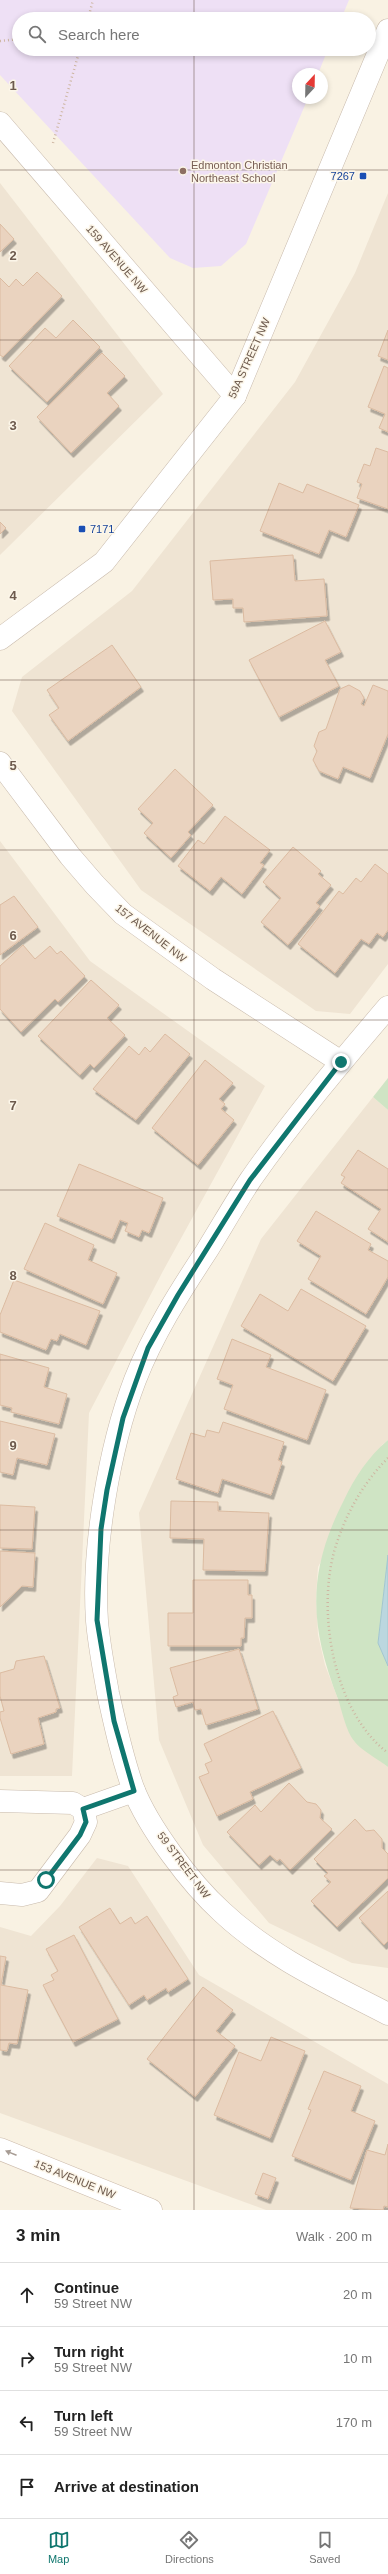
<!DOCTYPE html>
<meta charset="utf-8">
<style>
body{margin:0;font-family:Helvetica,sans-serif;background:#f2f2f2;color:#222}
.compass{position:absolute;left:292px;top:68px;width:36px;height:36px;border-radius:50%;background:#fff;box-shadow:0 2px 6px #0003;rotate:22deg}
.stop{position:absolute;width:12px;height:12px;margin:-9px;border:3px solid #0f766e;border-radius:50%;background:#fff}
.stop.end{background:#0f766e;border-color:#fff;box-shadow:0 1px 4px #0008}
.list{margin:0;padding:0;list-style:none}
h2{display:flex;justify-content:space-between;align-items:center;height:52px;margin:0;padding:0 16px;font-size:17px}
h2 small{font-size:13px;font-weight:400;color:#767676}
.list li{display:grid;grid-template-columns:26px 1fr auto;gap:12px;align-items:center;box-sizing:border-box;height:64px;padding:0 16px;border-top:1px solid #e0e0e0}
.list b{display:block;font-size:15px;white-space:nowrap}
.list p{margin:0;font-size:13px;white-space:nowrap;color:#767676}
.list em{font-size:13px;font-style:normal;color:#767676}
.icon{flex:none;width:22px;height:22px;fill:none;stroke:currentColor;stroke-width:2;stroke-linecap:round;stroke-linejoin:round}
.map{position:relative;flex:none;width:388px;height:2210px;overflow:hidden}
.search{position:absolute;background:#fff;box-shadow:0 2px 6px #0003;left:12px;right:12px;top:12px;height:44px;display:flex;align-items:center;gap:10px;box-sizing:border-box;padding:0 14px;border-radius:22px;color:#767676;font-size:15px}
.sheet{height:308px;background:#fff}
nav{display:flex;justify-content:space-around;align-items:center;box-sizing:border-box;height:56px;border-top:1px solid #e0e0e0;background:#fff;font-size:11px;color:#767676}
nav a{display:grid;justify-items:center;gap:2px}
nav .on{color:#0f766e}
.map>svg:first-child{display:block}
.residential{fill:#efe4d3}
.education{fill:#eee0f5}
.green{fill:#cfe4c4}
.water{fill:#bbd7df;stroke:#a2c6cf}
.building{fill:#ead3bf;stroke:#dbbba1;filter:url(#shadow)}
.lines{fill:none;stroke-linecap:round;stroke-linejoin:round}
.minor-casing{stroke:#c8baac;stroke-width:23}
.tertiary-casing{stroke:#c8baac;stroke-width:23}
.secondary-casing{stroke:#cdbcac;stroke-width:23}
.path{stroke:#ceb6a2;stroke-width:2.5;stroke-dasharray:1 3;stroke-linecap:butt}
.minor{stroke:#fff;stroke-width:22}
.tertiary{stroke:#fff;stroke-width:22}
.secondary{stroke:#fff;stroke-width:22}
.oneway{fill:#a79c94}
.route{stroke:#0f766e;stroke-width:5}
.grid{fill:none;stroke:#6d5a4d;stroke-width:1;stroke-opacity:0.55}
.education-dot{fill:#8d6e63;stroke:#fcf6e9;stroke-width:1.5}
.transit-dot{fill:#1a4fb4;stroke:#fcf6e9;stroke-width:1.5}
.labels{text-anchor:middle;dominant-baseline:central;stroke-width:3;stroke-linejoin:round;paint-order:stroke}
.education-label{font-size:11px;fill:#785e54;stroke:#fcf6e9;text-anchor:start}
.transit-label{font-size:11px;fill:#164399;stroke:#fcf6e9;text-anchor:end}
.street-label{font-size:11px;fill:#6d5a4d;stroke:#fcf6e9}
.grid-label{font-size:13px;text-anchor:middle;font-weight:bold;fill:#6d5a4d;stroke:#fcf6e9;stroke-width:3;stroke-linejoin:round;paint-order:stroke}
</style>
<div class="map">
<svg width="388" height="2210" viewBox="0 0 388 2210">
<defs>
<filter id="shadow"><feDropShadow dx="2.5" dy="4.5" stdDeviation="0" flood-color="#0004"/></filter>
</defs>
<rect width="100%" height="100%" fill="#f9f2e3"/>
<g class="residential">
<path d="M0 183 163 394 0 555Z"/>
<path d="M388 193V964L350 1014 316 1011 141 890 12 711 22 677 132 591 295 382 355 273Z"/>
<path d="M0 841 90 961 265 1086 163 1271 89 1413 72 1776H0Z"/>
<path d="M373 1097 388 1110V1440L382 1445 318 1567 316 1598 318 1635 325 1665 354 1741 388 1767V1968L352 1963 269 1923 203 1845 159 1740 139 1513 261 1239Z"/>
<path d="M97 1858 128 1866 199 1975 388 2084V2210H266L0 2113V1927L31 1936 60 1906Z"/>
</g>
<path class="education" d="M0 0H349L341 19H19V49H328L318 74H298V98H308L246 244 221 266 193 268 170 258 0 75Z"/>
<g class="green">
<path d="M388 1078V1110L373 1097Z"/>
<path d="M388 1440V1555L378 1643 388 1666V1767C378 1759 362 1751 354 1741 346 1731 342 1711 338 1699 309 1625 307 1572 344 1500 355 1477 368 1457 388 1440Z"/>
</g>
<path class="water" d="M388 1555V1666L378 1643Z"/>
<g class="building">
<path d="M0 224 14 239 0 252Z"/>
<path d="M37 272 62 296 3 357 0 355V278L9 287 16 279 23 286Z"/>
<path d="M73 320 100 347 47 402 9 366 45 328 56 338Z"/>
<path d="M388 330V360L378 356Z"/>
<path d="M102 353 125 376 107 393 119 406 71 453 37 417Z"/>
<path d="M384 366 388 368V432L379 428 385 414 368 407Z"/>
<path d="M376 448 388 452V509L357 498 362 484 357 482 364 464 370 466Z"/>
<path d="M279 483 303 493 307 484 359 505 346 537 329 530 319 554 260 531Z"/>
<path d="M0 522 6 528 0 534Z"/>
<path d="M293 555 295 581 324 579 327 616 244 622 243 608H233V599L213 600 210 561Z"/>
<path d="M325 621 341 652 325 660 339 686 279 717 249 660Z"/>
<path d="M112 645 141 687 68 741 49 715 59 708 47 690Z"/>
<path d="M349 685 360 691 364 698 361 704 364 706 373 685 388 691V734L370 778 343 767 338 779 319 771 313 760 317 751 314 746 319 732 326 729 340 689Z"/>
<path d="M175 769 213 805 188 832 191 835 171 858 144 833 153 823 138 809Z"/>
<path d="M225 816 270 850 260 863 264 865 242 894 221 877 210 891 178 866 198 840 204 844Z"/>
<path d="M293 847 321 871 318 874 331 885 316 903 320 906 288 945 261 922 281 898 263 882Z"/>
<path d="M375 864 388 874V930L383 937 377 933 369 944 361 939 335 973 298 944 339 891 343 894 356 878 361 882Z"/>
<path d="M14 896 38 927 0 955V905Z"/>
<path d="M23 945 35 959 50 946 57 954 61 951 85 976 58 1002 55 999 21 1032 0 1009V966Z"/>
<path d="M91 980 119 1005 107 1018 125 1035 94 1068 90 1064 80 1075 38 1036Z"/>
<path d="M165 1034 190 1054 136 1120 93 1089 129 1046 139 1055 145 1047 150 1052Z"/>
<path d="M205 1060 233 1083 219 1099 225 1104 221 1109 234 1120 198 1165 152 1128Z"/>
<path d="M358 1150 388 1169V1242L368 1229 381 1209 341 1183 345 1177 341 1175Z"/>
<path d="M79 1164 163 1198 149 1233 142 1230 139 1237 125 1231 128 1223 120 1220 112 1239 57 1216Z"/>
<path d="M316 1211 371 1244 368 1250 388 1261V1277L366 1314 308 1279 321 1256 297 1241Z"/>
<path d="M45 1223 94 1245 88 1260 117 1273 103 1304 24 1269Z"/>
<path d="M14 1280 100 1311 86 1345 60 1334 57 1341 51 1339 46 1350 0 1332V1315Z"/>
<path d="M301 1289 366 1326 333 1381 241 1326 260 1294 288 1311Z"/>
<path d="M232 1339 271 1355 266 1367 326 1390 307 1440 224 1409 233 1385 217 1379Z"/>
<path d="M0 1354 49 1368 44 1387 67 1394 59 1424 11 1412 12 1408 0 1405Z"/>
<path d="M0 1421 55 1434 47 1465 17 1458 13 1475 0 1472Z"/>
<path d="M223 1422 284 1442 278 1460 282 1462 271 1495 222 1479 218 1493 176 1479 191 1433 205 1437 207 1430 219 1433Z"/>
<path d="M171 1501 218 1502V1511L269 1513 265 1571 203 1570 204 1539 170 1538Z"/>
<path d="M0 1505 35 1507 32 1549 0 1548Z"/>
<path d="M0 1551 35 1553 33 1587 22 1586 0 1607Z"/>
<path d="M193 1580H248V1595H252V1618H245L244 1638H241V1646H168V1613H193Z"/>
<path d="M239 1649 258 1709 206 1725 201 1709 195 1710 193 1702 176 1707 173 1697 178 1695 170 1668Z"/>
<path d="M44 1656 60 1708 56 1709V1712L38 1718 44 1744 11 1754 0 1718V1712L4 1711 0 1696V1673L14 1669 16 1661Z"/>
<path d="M273 1711 301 1768 250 1792 253 1799 217 1816 199 1777 209 1773 205 1764 212 1761 204 1744Z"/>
<path d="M289 1783 307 1802 316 1804 321 1810 320 1818 332 1829 290 1870 280 1859 277 1861 270 1855 259 1865 227 1832 255 1805 261 1812Z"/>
<path d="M355 1819 366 1831 374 1830 382 1839V1848L388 1854V1878L337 1927 311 1901 331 1882 324 1876 328 1873 314 1859Z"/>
<path d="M388 1891V1941L384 1945 359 1918Z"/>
<path d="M110 1908 120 1924 131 1917 135 1924 147 1916 188 1979 168 1992 166 1988 147 2000 144 1995 129 2005 79 1927Z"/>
<path d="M74 1935 118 2019 73 2042 43 1985 54 1980 51 1975 58 1971 46 1949Z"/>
<path d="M0 1956 6 1957 1 1985 28 1990 17 2044 9 2043 7 2051 0 2050Z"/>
<path d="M203 1987 233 2010 216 2031 235 2046 195 2097 147 2059Z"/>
<path d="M271 2037 305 2051 270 2138 214 2115 239 2052 261 2061Z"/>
<path d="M324 2071 361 2086 351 2111 375 2121 351 2180 292 2156 311 2110 308 2109Z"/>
<path d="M388 2144V2207L384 2206 383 2210 350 2208 367 2150 385 2155Z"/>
<path d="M263 2173 276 2178 268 2199 255 2194Z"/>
</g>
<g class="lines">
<g class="minor-casing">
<g id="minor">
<path d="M0 123 235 396"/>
<path d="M0 763 70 856 95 885 123 914 213 979 341 1062"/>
<path d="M388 1007C341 1062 293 1119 251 1179 235 1203 221 1228 206 1252 179 1293 153 1334 135 1380 109 1448 92 1549 97 1621 99 1645 104 1670 108 1693 115 1725 122 1757 133 1788 148 1827 191 1884 222 1912 270 1957 330 1984 388 2014"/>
<path d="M0 1801 73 1803 83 1809 86 1822 80 1835 38 1891 22 1895 0 1893"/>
<path d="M83 1809 134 1791"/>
</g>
</g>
<g class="tertiary-casing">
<path id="tertiary" d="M0 639 104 562 235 396 388 30"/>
</g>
<g class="secondary-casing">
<path id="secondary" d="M0 2149 151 2210"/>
</g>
<g class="path">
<path d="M88 19 93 0"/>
<path d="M0 41 19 39"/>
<path d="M53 143 80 49"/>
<path d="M388 1458C362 1484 344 1517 334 1552 317 1615 334 1712 388 1753"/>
</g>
<use href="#minor" class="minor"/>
<use href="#tertiary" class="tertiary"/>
<use href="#secondary" class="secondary"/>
</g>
<defs><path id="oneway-solid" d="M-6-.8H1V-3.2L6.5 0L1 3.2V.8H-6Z"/></defs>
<use class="oneway" href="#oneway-solid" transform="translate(11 2153) rotate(-158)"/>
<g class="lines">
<path class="route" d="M46 1880 80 1835 86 1822 83 1809 134 1791 114 1721 97 1620 101 1529 107 1490 123 1418 148 1348 178 1295 250 1180 341 1062"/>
</g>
<path class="grid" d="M194 0V19M194 49V2210M0 170H388M0 340H388M0 510H388M0 680H388M0 850H388M0 1020H388M0 1190H388M0 1360H388M0 1530H388M0 1700H388M0 1870H388M0 2040H388"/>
<circle class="education-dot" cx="183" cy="171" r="4"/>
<g class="transit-dot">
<rect x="359" y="172" width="8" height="8" rx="2"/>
<rect x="78" y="525" width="8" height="8" rx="2"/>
</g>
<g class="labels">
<g class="education-label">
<text x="191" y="165">Edmonton Christian<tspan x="191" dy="13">Northeast School</tspan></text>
</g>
<g class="transit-label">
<text x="355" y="176">7267</text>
<text x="90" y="529" text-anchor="start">7171</text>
</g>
<g class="street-label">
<text transform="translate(117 259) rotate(49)">159 AVENUE NW</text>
<text transform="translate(249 358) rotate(-66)">59A STREET NW</text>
<text transform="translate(151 933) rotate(38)">157 AVENUE NW</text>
<text transform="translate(184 1865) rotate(53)">59 STREET NW</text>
<text transform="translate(75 2179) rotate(22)">153 AVENUE NW</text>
</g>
</g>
<g class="grid-label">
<text x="13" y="90">1</text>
<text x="13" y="260">2</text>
<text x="13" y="430">3</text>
<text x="13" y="600">4</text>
<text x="13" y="770">5</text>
<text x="13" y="940">6</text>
<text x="13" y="1110">7</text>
<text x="13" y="1280">8</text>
<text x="13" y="1450">9</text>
</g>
</svg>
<svg class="compass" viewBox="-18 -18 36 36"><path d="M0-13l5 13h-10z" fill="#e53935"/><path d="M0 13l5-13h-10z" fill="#767676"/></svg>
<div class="stop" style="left:46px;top:1880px"></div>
<div class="stop end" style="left:341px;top:1062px"></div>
<div class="search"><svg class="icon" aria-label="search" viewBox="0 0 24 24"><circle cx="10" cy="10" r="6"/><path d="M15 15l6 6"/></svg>Search here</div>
</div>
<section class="sheet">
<h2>3 min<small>Walk · 200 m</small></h2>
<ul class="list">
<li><svg class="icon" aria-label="ahead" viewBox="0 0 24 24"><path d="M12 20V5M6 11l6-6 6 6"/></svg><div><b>Continue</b><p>59 Street NW</p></div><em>20 m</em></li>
<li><svg class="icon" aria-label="right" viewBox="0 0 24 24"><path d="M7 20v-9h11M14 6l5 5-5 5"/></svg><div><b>Turn right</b><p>59 Street NW</p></div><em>10 m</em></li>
<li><svg class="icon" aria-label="left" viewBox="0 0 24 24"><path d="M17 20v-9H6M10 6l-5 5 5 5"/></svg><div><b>Turn left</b><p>59 Street NW</p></div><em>170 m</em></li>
<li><svg class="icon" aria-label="arrive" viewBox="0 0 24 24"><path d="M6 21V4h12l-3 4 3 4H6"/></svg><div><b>Arrive at destination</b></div></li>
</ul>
</section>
<nav>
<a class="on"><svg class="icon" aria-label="map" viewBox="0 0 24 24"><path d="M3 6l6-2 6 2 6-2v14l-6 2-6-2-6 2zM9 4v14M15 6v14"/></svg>Map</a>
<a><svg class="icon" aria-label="directions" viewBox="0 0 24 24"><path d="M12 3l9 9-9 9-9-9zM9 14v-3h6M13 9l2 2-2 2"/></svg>Directions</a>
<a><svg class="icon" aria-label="saved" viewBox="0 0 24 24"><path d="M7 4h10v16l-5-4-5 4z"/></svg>Saved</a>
</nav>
